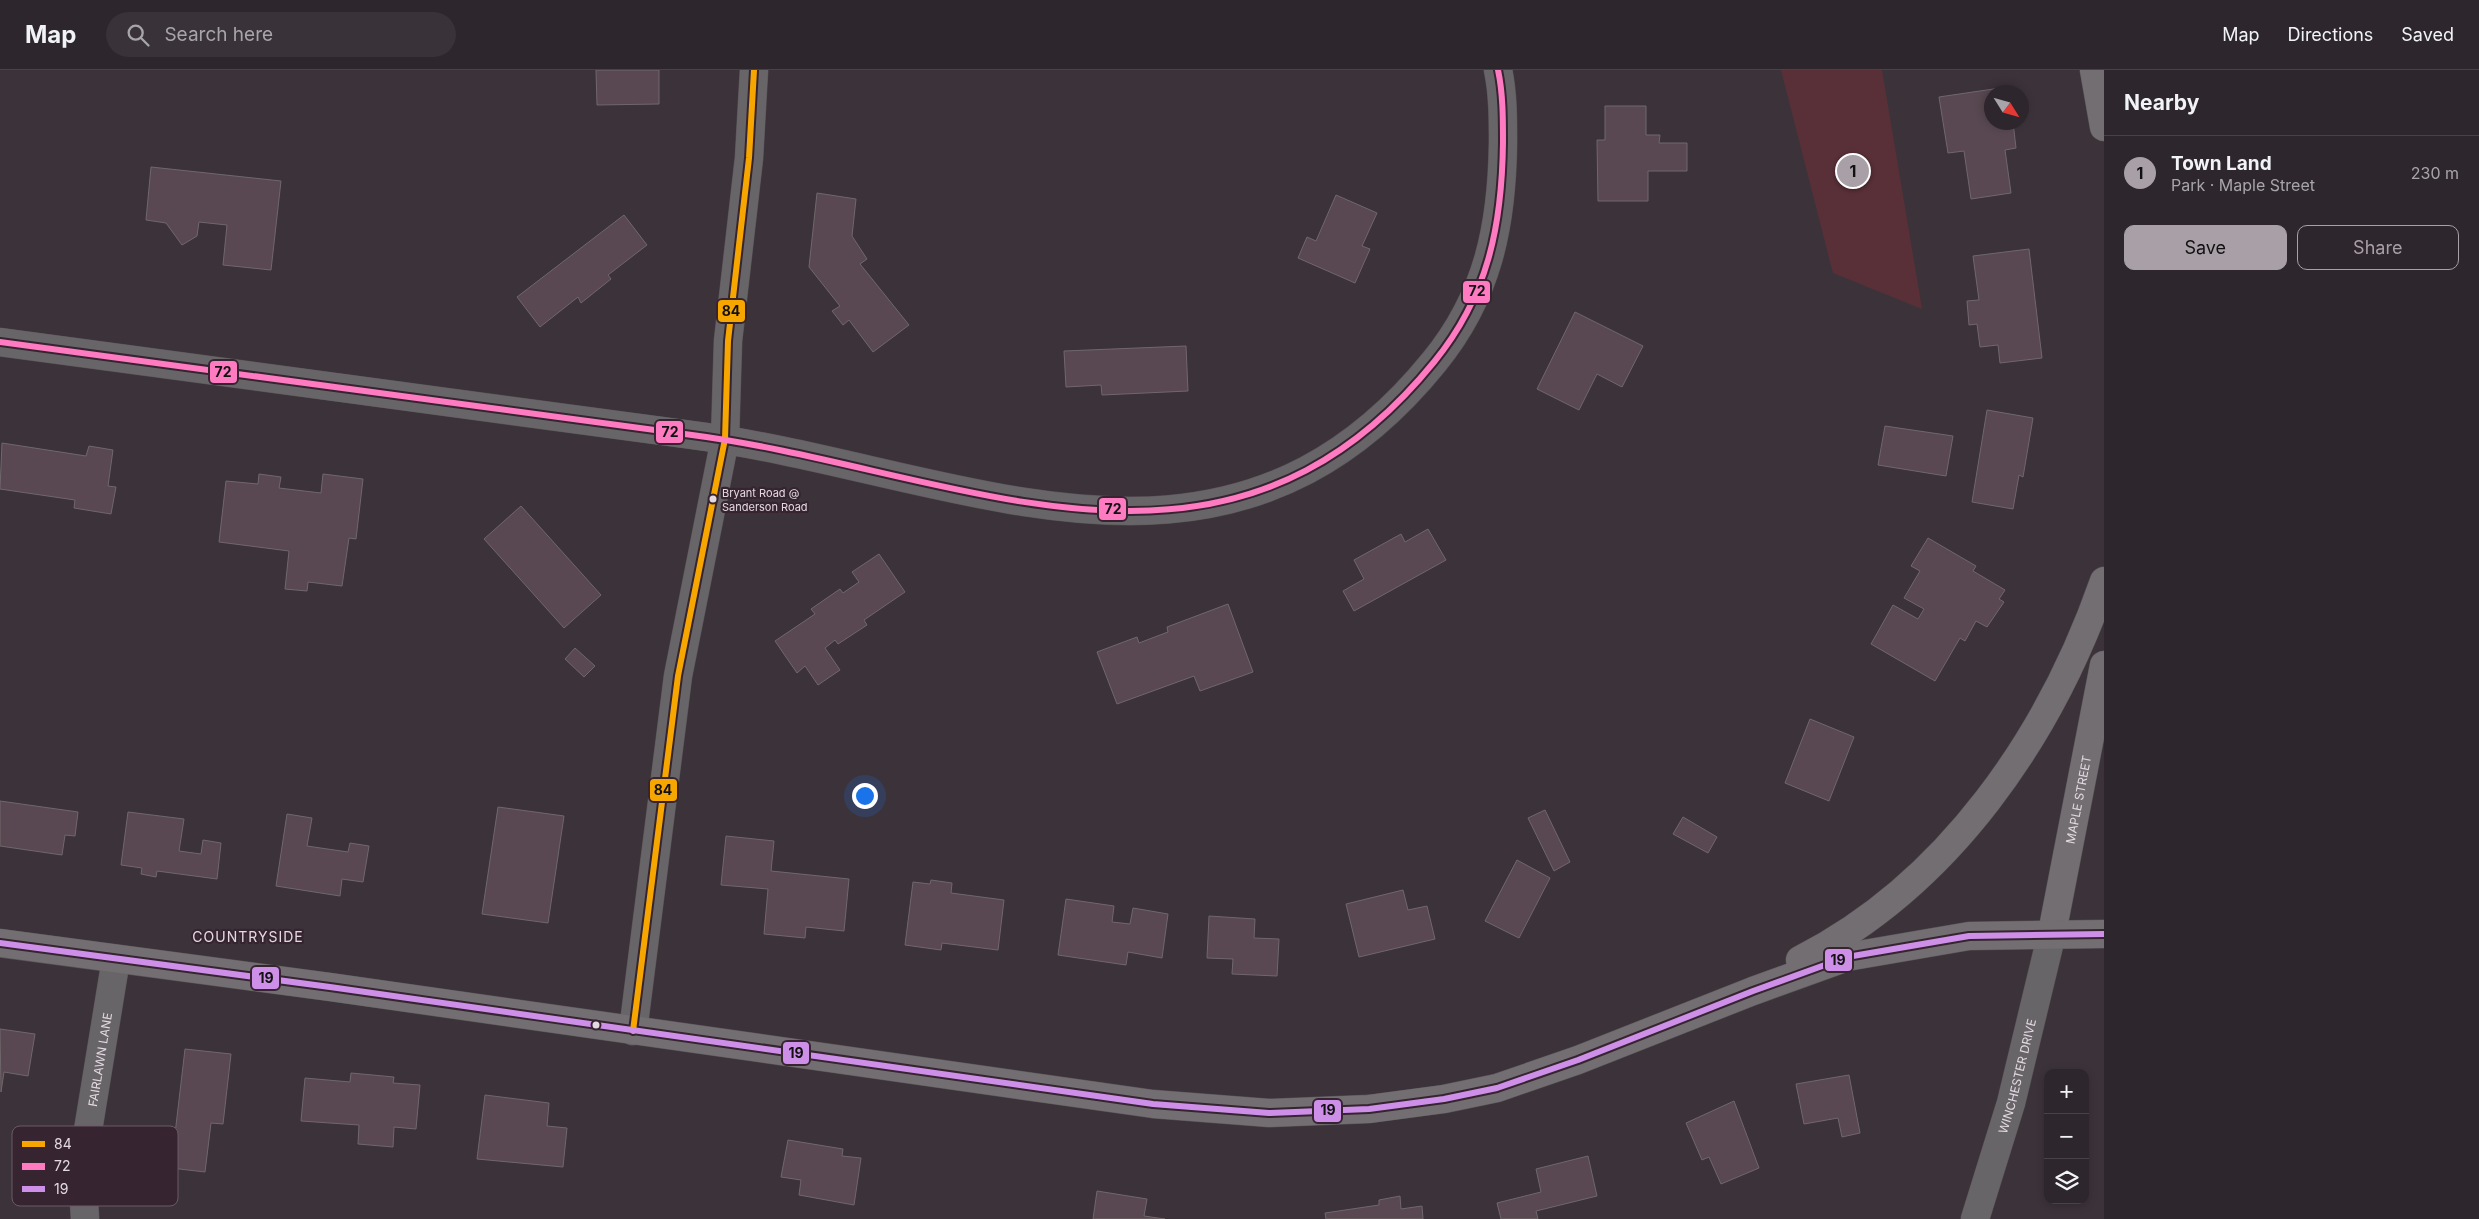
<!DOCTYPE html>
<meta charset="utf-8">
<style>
body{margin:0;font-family:Inter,sans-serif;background:#393238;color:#f1f3f6}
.controls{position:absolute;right:15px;bottom:15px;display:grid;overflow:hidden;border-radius:10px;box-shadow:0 2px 8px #0003}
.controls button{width:45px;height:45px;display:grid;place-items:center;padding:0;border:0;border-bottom:1px solid #484348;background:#2d262c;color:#f1f3f6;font:25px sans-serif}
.compass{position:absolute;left:1984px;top:15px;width:45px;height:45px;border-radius:50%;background:#2d262c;box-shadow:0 2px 8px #0003;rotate:127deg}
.you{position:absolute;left:864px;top:725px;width:18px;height:18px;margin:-12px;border:4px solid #fff;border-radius:50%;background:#1a73e8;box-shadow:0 0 0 8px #1a73e833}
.badge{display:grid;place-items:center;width:32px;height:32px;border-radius:50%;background:#a99fa7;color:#111;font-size:16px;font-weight:700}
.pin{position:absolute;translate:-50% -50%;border:2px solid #fff;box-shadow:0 1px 5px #0006}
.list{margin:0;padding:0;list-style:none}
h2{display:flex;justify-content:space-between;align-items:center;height:65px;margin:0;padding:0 20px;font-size:21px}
h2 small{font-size:16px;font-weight:400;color:#a7a5a9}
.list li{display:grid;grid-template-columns:32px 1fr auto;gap:15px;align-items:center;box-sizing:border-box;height:75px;padding:0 20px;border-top:1px solid #484348}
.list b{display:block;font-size:19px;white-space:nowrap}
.list p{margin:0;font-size:16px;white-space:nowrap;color:#a7a5a9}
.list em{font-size:16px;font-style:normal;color:#a7a5a9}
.actions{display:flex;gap:10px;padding:15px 20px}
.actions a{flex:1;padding:11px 0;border:1px solid #a99fa7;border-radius:10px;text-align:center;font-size:18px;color:#a99fa7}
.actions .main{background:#a99fa7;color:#111}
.icon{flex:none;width:28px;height:28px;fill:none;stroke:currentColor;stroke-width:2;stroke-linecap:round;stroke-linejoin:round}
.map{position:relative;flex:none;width:2104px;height:1149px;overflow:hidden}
header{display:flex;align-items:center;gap:30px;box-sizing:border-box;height:70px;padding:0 25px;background:#2d262c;border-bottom:1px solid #484348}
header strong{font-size:24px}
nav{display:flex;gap:28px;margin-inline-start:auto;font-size:18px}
.search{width:350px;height:45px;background:#393238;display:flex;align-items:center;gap:12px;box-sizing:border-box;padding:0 18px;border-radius:28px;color:#a7a5a9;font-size:19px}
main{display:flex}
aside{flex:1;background:#2d262c}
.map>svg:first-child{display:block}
.green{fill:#593037}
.building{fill:#594851;stroke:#70676c}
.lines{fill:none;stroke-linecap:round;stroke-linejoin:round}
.minor-casing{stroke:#595257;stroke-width:29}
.major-casing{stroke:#595257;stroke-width:29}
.minor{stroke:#686569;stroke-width:28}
.major{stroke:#726e72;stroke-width:28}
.bus-1-casing{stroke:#362531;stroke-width:10}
.bus-2-casing{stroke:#362531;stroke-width:10}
.bus-3-casing{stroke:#362531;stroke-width:10}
.bus-1{stroke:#f7a600;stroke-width:6}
.bus-2{stroke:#fe7ac1;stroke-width:6}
.bus-3{stroke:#ce8fe9;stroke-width:6}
.bus-dot{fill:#e4d9e1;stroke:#362531;stroke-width:2}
.labels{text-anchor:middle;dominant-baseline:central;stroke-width:4.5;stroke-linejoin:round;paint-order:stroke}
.bus-label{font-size:11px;fill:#e4d9e1;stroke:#362531;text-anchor:start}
.street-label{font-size:12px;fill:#e4d9e1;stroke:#362531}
.neighbourhood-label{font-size:14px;letter-spacing:1px;fill:#e4d9e1;stroke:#362531}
.key{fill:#362531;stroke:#6a5b66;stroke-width:1}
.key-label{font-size:14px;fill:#e4d9e1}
.line-badge{stroke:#362531;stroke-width:2}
.pale-badge-label{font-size:14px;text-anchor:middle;font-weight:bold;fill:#111}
</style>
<header>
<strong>Map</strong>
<div class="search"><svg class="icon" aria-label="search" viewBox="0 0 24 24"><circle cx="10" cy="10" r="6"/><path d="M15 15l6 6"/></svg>Search here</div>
<nav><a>Map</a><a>Directions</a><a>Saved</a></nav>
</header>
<main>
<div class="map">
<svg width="2104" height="1149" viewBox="0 0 2104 1149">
<rect width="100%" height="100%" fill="#3c333a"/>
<path class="green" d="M1781 0H1882L1922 239 1833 203Z"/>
<g class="building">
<path d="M596 0H659V34L597 35Z"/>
<path d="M2007 17 2008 22H1992V52H2013L2016 78 2005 80 2011 123 1971 129 1964 81 1948 83 1939 27Z"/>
<path d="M1605 36H1646V65H1660L1659 73H1687V101H1648V131H1598L1597 70H1605Z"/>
<path d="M151 97 281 111 271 200 223 195 227 155 199 152 197 166 182 175 166 153 146 150Z"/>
<path d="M817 123 856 129 852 166 867 189 860 194 909 255 873 282 849 250 843 255 832 241 840 236 809 197Z"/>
<path d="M1336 125 1377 143 1362 176 1370 179 1355 213 1298 188 1307 167 1316 171Z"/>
<path d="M624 145 647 175 608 205 611 209 581 233 578 227 540 257 517 227Z"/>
<path d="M2029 179 2042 288 2000 293 1998 275 1980 277 1977 254 1969 255 1967 231 1979 230 1973 186Z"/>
<path d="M1575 242 1643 276 1622 317 1597 304 1579 340 1537 319Z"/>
<path d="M1186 276 1188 321 1102 325 1101 315 1066 317 1064 281Z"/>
<path d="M1987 340 2033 348 2023 407 2019 405 2013 439 1972 432Z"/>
<path d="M1885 356 1953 366 1946 406 1878 395Z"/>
<path d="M2 373 86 386 89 376 113 380 108 416 116 417 111 444 74 438 75 430 0 419Z"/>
<path d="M259 404 281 407 279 418 321 423 323 404 363 409 356 469 349 468 342 516 308 512 307 521 285 519 289 481 219 472 226 411 258 414Z"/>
<path d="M521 436 601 525 564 558 484 469Z"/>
<path d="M1428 459 1446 490 1354 541 1343 521 1364 509 1354 490 1401 464 1405 472Z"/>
<path d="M1928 468 1976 496 1973 501 2005 520 1999 529 2004 532 1987 557 1976 551 1965 571 1960 568 1935 611 1871 574 1893 535 1918 549 1924 539 1904 528 1920 501 1911 496Z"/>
<path d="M879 484 905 522 864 550 867 555 838 574 835 570 825 578 840 600 818 615 805 596 797 603 775 571 815 544 811 539 840 519 843 523 859 512 852 502Z"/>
<path d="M1228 534 1253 602 1200 621 1194 606 1117 634 1097 582 1137 567 1139 573 1168 562 1167 557Z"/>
<path d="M575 578 595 596 584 607 565 589Z"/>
<path d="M1810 649 1854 667 1829 731 1785 713Z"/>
<path d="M0 731 78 742 75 766 65 765 62 785 0 776Z"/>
<path d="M498 737 564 746 548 853 482 844Z"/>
<path d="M1545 740 1570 792 1554 801 1528 748Z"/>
<path d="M128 742 184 749 179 781 201 784 203 770 221 773 217 809 157 801 156 807 141 804 142 798 121 795Z"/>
<path d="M287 744 312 748 307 776 348 782 350 773 369 776 363 812 342 809 340 826 276 816Z"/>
<path d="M1683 747 1717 767 1708 783 1673 764Z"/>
<path d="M726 766 774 771 771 801 849 809 844 861 806 857 805 868 764 864 768 819 721 815Z"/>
<path d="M1517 790 1550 808 1519 868 1485 851Z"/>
<path d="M931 810 952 813 951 823 1004 830 998 880 942 873 941 880 905 875 913 812 930 814Z"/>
<path d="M1403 820 1408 840 1427 836 1435 869 1359 887 1346 834Z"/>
<path d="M1066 829 1114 836 1112 852 1130 854 1133 838 1168 844 1162 888 1128 882 1126 895 1058 885Z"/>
<path d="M1209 846 1255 849 1254 868 1279 869 1277 906 1232 904 1233 889 1207 888Z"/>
<path d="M0 959 35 964 28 1006 4 1002 1 1022Z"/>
<path d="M185 979 231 984 223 1054 211 1053 205 1102 171 1098Z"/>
<path d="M351 1003 394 1007 393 1013 420 1015 416 1059 394 1057 393 1077 358 1074 359 1055 301 1051 305 1008 350 1012Z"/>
<path d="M1849 1005 1860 1063 1842 1067 1838 1048 1804 1054 1796 1014Z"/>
<path d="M485 1025 549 1033 547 1056 567 1058 563 1097 477 1089Z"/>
<path d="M1734 1031 1759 1098 1721 1114 1709 1087 1702 1090 1686 1053Z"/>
<path d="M788 1070 843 1079 842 1086 861 1088 854 1135 799 1125 801 1110 781 1107Z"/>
<path d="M1588 1086 1597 1126 1536 1141 1538 1149H1501L1497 1133 1541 1122 1536 1099Z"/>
<path d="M1097 1121 1147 1129 1144 1146 1165 1149H1093Z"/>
<path d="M1400 1126 1401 1139 1422 1136 1423 1149H1326L1325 1143 1379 1135V1130Z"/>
</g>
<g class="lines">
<g class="minor-casing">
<g id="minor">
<path d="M0 272C231 303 461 334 692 365 959 400 1223 552 1434 292 1488 226 1502 156 1503 72 1503 49 1503 23 1498 0"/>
<path d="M633 961 678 606 725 369 728 271 749 88 754 0"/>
<path id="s1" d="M85 1149 82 1097 116 889"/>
<path id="s2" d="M1975 1149 2011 1033 2052 863"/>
</g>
</g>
<g class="major-casing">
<g id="major">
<path d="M2094 0 2104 57"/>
<path id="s3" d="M2052 863 2104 595"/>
<path d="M0 873 330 917 1153 1034 1269 1043 1369 1039 1444 1029 1497 1018 1578 990 1753 921 1847 887 1969 866 2104 864"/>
<path d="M1800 890C1949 814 2050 666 2104 511"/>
</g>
</g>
<use href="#minor" class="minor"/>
<use href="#major" class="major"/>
<g class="bus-1-casing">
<path id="bus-1" d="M633 961 678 606 725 369 728 271 749 88 754 0"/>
</g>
<g class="bus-2-casing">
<path id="bus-2" d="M0 272C231 303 461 334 692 365 959 400 1223 552 1434 292 1488 226 1502 156 1503 72 1503 49 1503 23 1498 0"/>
</g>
<g class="bus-3-casing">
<path id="bus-3" d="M0 873 330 917 1153 1034 1269 1043 1369 1039 1444 1029 1497 1018 1578 990 1753 921 1847 887 1969 866 2104 864"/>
</g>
<use href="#bus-1" class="bus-1"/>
<use href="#bus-2" class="bus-2"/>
<use href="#bus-3" class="bus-3"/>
</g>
<g class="bus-dot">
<circle cx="713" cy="429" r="4.5"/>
<circle cx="596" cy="955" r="4.5"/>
</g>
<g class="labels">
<g class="bus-label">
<text x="722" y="423">Bryant Road @<tspan x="722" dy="14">Sanderson Road</tspan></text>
</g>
<g class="street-label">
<text stroke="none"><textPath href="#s3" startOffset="136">MAPLE STREET</textPath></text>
<text stroke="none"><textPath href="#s1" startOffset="161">FAIRLAWN LANE</textPath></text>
<text stroke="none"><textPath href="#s2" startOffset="149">WINCHESTER DRIVE</textPath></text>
</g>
<g class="neighbourhood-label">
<text x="248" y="866">COUNTRYSIDE</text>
</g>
</g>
<rect x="12" y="1056" width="166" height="80" rx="8" class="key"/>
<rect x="22" y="1071" width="23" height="6" fill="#f7a600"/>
<rect x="22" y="1093" width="23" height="7" fill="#fe7ac1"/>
<rect x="22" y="1116" width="23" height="6" fill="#ce8fe9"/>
<g class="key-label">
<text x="54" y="1079">84</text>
<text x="54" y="1101">72</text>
<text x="54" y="1124">19</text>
</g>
<g class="line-badge">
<rect x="1462" y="210" width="29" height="24" rx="5" fill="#fe7ac1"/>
<rect x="717" y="229" width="29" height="24" rx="5" fill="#f7a600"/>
<rect x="209" y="290" width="29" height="24" rx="5" fill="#fe7ac1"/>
<rect x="655" y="350" width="29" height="24" rx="5" fill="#fe7ac1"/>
<rect x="1098" y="427" width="29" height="24" rx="5" fill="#fe7ac1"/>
<rect x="649" y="708" width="29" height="24" rx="5" fill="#f7a600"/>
<rect x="1824" y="878" width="29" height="24" rx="5" fill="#ce8fe9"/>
<rect x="251" y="896" width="29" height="24" rx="5" fill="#ce8fe9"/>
<rect x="782" y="971" width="28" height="24" rx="5" fill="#ce8fe9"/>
<rect x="1313" y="1029" width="29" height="24" rx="5" fill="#ce8fe9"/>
</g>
<g class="pale-badge-label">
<text x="1477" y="226">72</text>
<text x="731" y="246">84</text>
<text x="223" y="307">72</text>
<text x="670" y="367">72</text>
<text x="1113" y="444">72</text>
<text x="663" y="725">84</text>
<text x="1838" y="895">19</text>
<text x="266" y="913">19</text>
<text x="796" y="988">19</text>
<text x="1328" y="1045">19</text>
</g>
</svg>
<div class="controls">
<button>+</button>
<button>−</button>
<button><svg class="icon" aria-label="layers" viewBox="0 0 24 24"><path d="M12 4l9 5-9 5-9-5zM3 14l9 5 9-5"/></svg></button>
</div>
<svg class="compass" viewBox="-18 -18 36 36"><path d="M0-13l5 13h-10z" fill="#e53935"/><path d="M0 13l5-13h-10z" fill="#a7a5a9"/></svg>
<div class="you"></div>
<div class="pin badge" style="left:1853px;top:101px">1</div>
</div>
<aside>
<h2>Nearby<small></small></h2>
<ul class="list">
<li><span class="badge">1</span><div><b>Town Land</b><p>Park · Maple Street</p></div><em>230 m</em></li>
</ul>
<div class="actions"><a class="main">Save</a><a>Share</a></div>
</aside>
</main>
